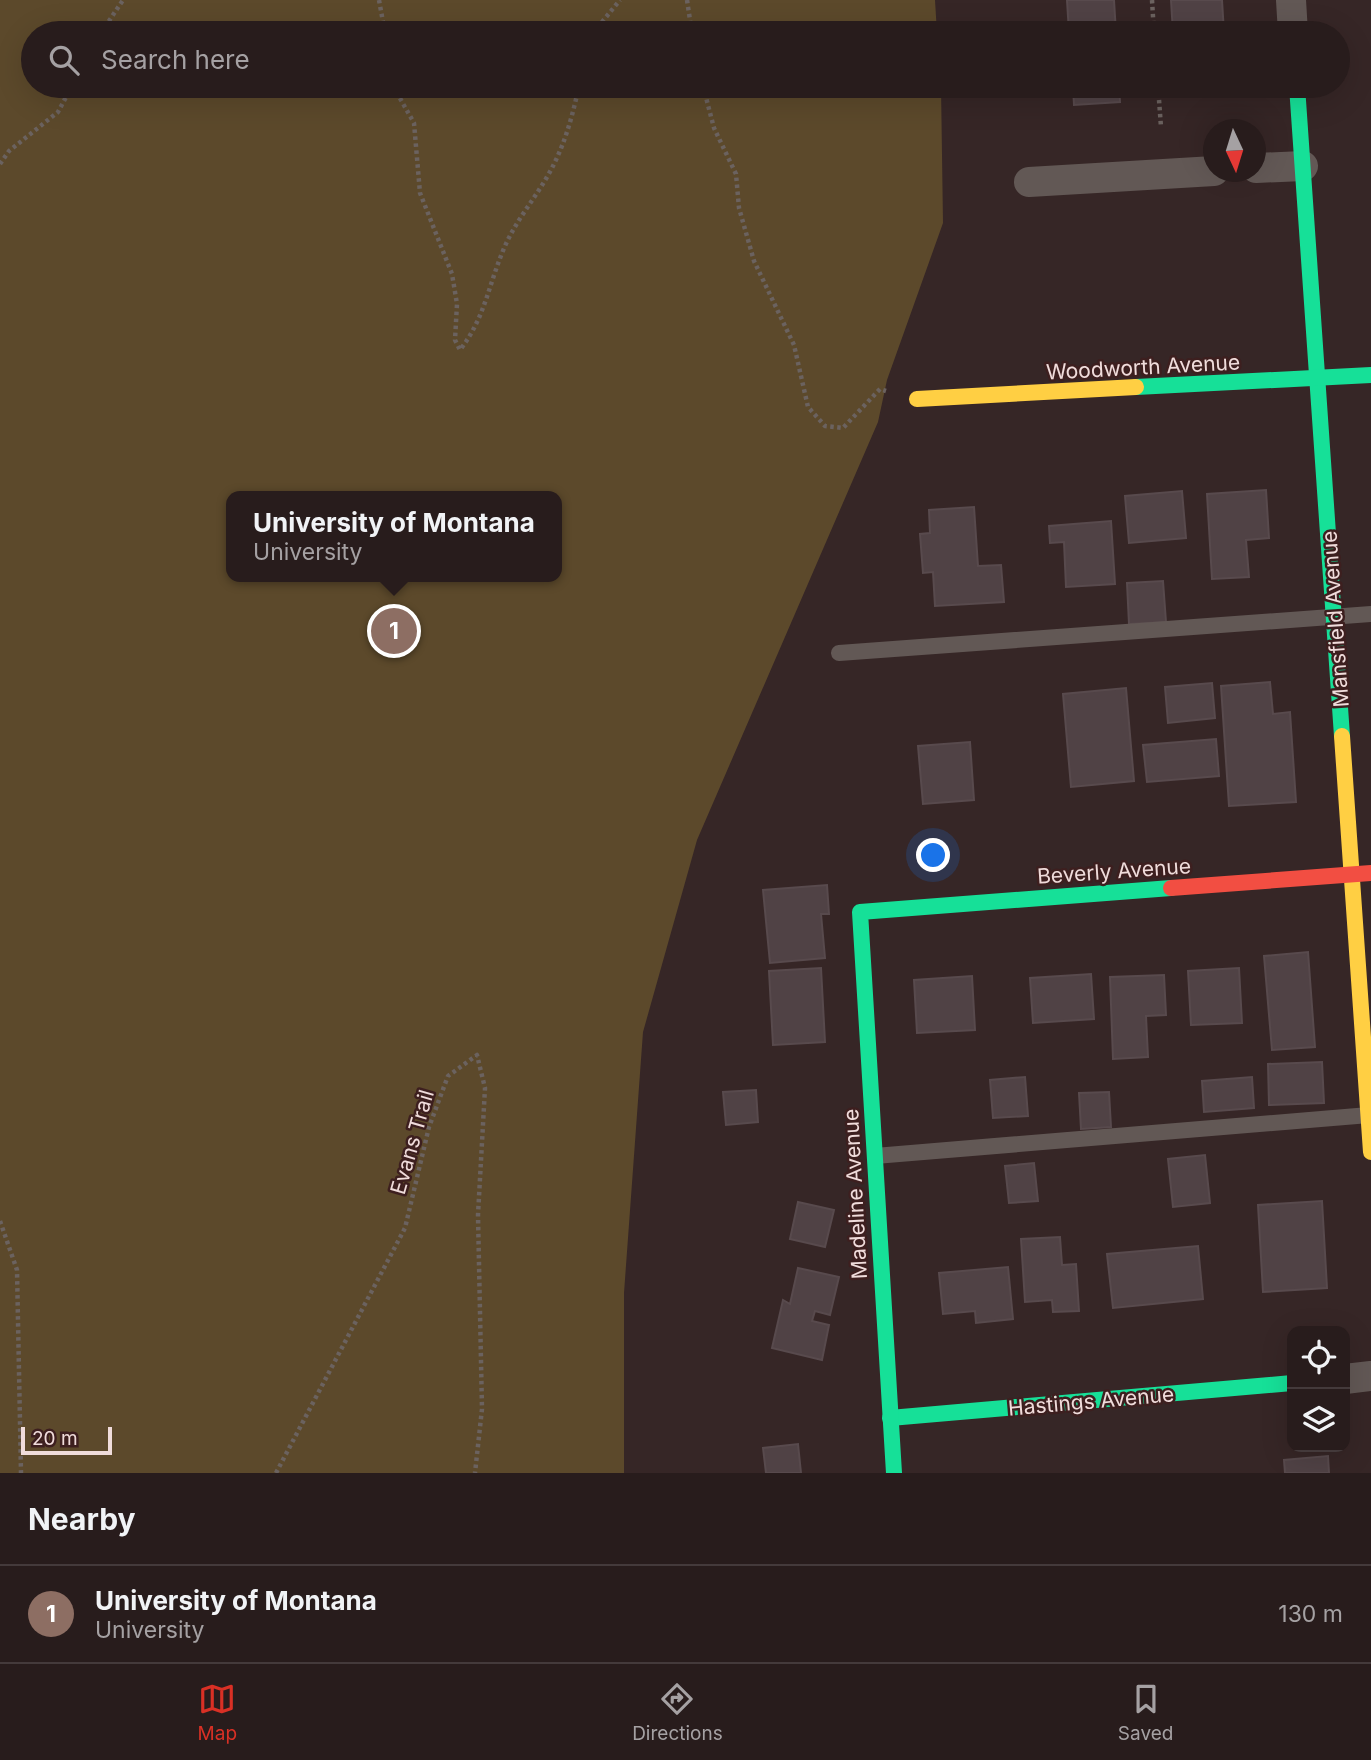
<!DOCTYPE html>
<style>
body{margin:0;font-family:Inter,sans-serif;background:#302525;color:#f1f3f6}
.controls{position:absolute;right:21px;bottom:21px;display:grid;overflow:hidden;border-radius:14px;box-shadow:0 7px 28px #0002}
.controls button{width:63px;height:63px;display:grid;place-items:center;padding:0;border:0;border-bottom:2px solid #443a3b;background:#281c1c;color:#f1f3f6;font:35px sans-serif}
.compass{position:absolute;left:1203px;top:119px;width:63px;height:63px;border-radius:50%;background:#281c1c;box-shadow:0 7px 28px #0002;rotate:176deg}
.scale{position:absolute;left:21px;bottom:18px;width:91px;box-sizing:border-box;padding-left:7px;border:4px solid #f0dcdb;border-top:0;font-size:19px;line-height:24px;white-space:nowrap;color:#f0dcdb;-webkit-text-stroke:5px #3d1f1f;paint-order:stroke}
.you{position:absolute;left:934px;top:856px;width:24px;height:24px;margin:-18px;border:5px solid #fff;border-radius:50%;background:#1a73e8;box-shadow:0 0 0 10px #1a73e833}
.badge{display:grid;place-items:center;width:46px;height:46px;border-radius:50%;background:#d93025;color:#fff;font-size:23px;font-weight:700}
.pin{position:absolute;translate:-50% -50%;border:4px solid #fff;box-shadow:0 2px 7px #0006}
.popup{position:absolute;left:226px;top:491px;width:336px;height:91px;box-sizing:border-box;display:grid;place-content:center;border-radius:14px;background:#281c1c;filter:drop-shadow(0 2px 5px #0005);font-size:23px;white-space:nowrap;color:#a5a1a3}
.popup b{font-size:26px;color:#f1f3f6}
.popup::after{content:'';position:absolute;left:50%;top:100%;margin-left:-14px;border:14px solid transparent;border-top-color:#281c1c}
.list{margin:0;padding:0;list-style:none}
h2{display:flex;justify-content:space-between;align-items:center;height:91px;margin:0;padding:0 28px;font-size:30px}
h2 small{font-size:23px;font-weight:400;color:#a5a1a3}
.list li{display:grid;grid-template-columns:46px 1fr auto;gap:21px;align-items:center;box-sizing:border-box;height:98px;padding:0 28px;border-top:2px solid #443a3b}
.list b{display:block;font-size:26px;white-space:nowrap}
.list p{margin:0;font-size:23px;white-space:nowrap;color:#a5a1a3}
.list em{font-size:23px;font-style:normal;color:#a5a1a3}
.icon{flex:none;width:38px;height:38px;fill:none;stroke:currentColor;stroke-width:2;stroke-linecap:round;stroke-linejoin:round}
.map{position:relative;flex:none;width:1371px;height:1473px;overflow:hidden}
.search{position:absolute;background:#281c1c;box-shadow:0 7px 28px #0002;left:21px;right:21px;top:21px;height:77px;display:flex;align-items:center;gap:18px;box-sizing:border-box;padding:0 24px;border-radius:38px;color:#a5a1a3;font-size:26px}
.sheet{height:189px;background:#281c1c}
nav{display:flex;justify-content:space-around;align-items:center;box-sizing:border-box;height:98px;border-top:2px solid #443a3b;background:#281c1c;font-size:19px;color:#a5a1a3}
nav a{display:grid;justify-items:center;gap:4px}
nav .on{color:#d93025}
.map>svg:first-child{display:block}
.green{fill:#5c492b;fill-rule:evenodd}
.building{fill:#504245;stroke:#584a4d;stroke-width:2}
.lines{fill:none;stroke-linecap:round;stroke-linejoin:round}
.path{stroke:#6b625f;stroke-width:4.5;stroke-dasharray:3.5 3.5;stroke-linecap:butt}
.lane{stroke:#625855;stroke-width:16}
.street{stroke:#625855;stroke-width:30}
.fast{stroke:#16e098;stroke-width:16}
.slow{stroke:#ffcf43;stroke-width:16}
.jam{stroke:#f24e42;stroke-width:16}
.labels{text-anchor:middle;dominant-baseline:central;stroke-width:5;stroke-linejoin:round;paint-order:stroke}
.street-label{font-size:21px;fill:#f0dcdb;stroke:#3d1f1f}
</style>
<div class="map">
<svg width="1371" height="1473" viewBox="0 0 1371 1473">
<rect width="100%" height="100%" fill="#362626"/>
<path class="green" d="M0 0H935L937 33H33V86H941L943 223 887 380 878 422 697 840 643 1032 624 1293V1473H0ZM231 496H557V577H231Z"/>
<g class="building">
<path d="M1067 0H1114L1116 33H1069Z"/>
<path d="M1171 0H1222L1224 33H1173Z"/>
<path d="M1073 86H1119L1120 102 1074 105Z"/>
<path d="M1176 86H1227V94L1177 97Z"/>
<path d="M1266 490 1269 538 1246 540 1249 577 1212 579 1207 494Z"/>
<path d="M1182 491 1186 538 1129 543 1125 496Z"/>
<path d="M974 507 978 566 1001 565 1004 602 935 606 933 572 923 573 920 534 930 533 929 510Z"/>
<path d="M1111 521 1115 584 1066 587 1064 542 1050 543 1049 526Z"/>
<path d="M1163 581 1166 622 1129 624 1127 583Z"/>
<path d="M1270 682 1273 714 1290 712 1296 802 1229 806 1221 686Z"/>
<path d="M1212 683 1215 718 1168 723 1165 687Z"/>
<path d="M1126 688 1134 781 1071 787 1063 694Z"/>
<path d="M1216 739 1219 776 1147 782 1143 745Z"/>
<path d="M970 742 974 800 923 804 918 746Z"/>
<path d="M827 885 829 914H821L825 958 770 963 763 890Z"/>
<path d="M1308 952 1315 1047 1272 1050 1264 956Z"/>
<path d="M821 968 825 1042 773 1045 769 971Z"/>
<path d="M1239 968 1242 1023 1191 1025 1188 971Z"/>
<path d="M1091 974 1094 1019 1033 1023 1030 978Z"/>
<path d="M1164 975 1166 1015 1146 1016 1148 1057 1113 1059 1110 977Z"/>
<path d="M972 976 975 1030 917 1033 914 980Z"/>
<path d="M1322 1062 1324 1103 1269 1105 1268 1064Z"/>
<path d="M1025 1077 1028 1116 993 1118 990 1080Z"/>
<path d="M1252 1077 1254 1108 1204 1112 1202 1081Z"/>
<path d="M756 1090 758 1122 726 1125 723 1092Z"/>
<path d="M1109 1092 1111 1127 1081 1129 1079 1093Z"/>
<path d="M1205 1155 1210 1203 1173 1207 1168 1159Z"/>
<path d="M1034 1163 1038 1201 1009 1203 1005 1166Z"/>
<path d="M1322 1201 1327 1288 1263 1292 1258 1205Z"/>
<path d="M798 1202 834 1210 825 1247 790 1239Z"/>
<path d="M1060 1237 1062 1265 1076 1264 1079 1311 1053 1312 1052 1300 1025 1302 1021 1239Z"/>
<path d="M1198 1246 1203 1299 1113 1308 1107 1254Z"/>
<path d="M1008 1267 1013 1319 976 1323 975 1311 943 1314 939 1273Z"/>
<path d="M798 1268 839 1277 830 1315 815 1311 812 1321 829 1325 822 1360 772 1348 783 1300 790 1304Z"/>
<path d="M798 1444 801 1473H766L763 1448Z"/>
<path d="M1328 1456 1329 1473H1285L1284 1460Z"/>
</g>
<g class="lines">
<g class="path">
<path d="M379 0 385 33"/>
<path d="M687 0 692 33"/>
<path d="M1152 0 1154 33"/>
<path d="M101 33 123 0"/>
<path d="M593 33 620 0"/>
<path d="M393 86 414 123 420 193 452 274 457 304 455 340 460 350C486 316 488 285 505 246 516 221 533 201 547 177 564 148 572 118 579 86"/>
<path d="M703 86 714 128 736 174 739 208 754 261 794 345 808 407 825 426 843 428 880 389 886 391"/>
<path d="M1158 86 1161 127"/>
<path d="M0 164 9 151 58 112 72 86"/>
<path d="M0 1221 17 1270 21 1473"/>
<path d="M276 1473 405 1228 429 1127 448 1076 477 1055 485 1088 478 1215 482 1409 475 1473"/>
</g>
<g class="lane">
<path d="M839 653 1371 614"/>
<path d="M875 1156 1369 1115"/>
</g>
<g class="street">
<path d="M1291 0 1293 33"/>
<path d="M1256 168 1303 166"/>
<path d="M1029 182 1214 171"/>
<path d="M1345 1379 1371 1376"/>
</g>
<g class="fast">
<path d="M1297 86 1342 736"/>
<path d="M1136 387 1371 375"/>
<path d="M890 1418 1292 1383"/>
<path d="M894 1473 860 912 1171 888"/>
</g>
<g class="slow">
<path d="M917 399 1136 387"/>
<path d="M1342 736 1371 1152"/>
</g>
<path class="jam" d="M1171 888 1371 873"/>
</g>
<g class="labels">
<g class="street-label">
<text transform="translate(1143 367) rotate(-3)">Woodworth Avenue</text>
<text transform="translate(1335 619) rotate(-94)">Mansfield Avenue</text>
<text transform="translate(1114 871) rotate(-4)">Beverly Avenue</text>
<text transform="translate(412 1142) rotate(-74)">Evans Trail</text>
<text transform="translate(855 1194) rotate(-93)">Madeline Avenue</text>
<text transform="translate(1091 1401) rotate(-5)">Hastings Avenue</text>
</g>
</g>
</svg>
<div class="controls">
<button><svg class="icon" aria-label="locate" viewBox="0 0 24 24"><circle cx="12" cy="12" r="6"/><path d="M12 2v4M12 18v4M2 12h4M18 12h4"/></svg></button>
<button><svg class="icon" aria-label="layers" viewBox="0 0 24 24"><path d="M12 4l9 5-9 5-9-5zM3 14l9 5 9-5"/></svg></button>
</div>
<svg class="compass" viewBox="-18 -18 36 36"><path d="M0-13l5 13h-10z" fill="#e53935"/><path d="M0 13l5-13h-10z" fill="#a5a1a3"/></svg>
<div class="scale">20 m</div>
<div class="you"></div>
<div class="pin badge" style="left:394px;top:631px;background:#8d6e63">1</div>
<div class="popup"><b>University of Montana</b>University</div>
<div class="search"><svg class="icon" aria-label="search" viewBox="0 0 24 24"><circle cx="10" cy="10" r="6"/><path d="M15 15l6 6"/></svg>Search here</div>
</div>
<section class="sheet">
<h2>Nearby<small></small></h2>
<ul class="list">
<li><span class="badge" style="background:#8d6e63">1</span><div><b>University of Montana</b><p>University</p></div><em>130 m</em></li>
</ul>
</section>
<nav>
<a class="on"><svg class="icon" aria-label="map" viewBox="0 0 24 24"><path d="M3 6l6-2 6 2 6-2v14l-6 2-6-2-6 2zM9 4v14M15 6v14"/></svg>Map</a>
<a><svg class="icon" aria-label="directions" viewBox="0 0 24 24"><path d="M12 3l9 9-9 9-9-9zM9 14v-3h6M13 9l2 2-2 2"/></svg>Directions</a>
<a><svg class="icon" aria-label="saved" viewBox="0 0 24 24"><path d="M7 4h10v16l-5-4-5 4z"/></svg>Saved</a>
</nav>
